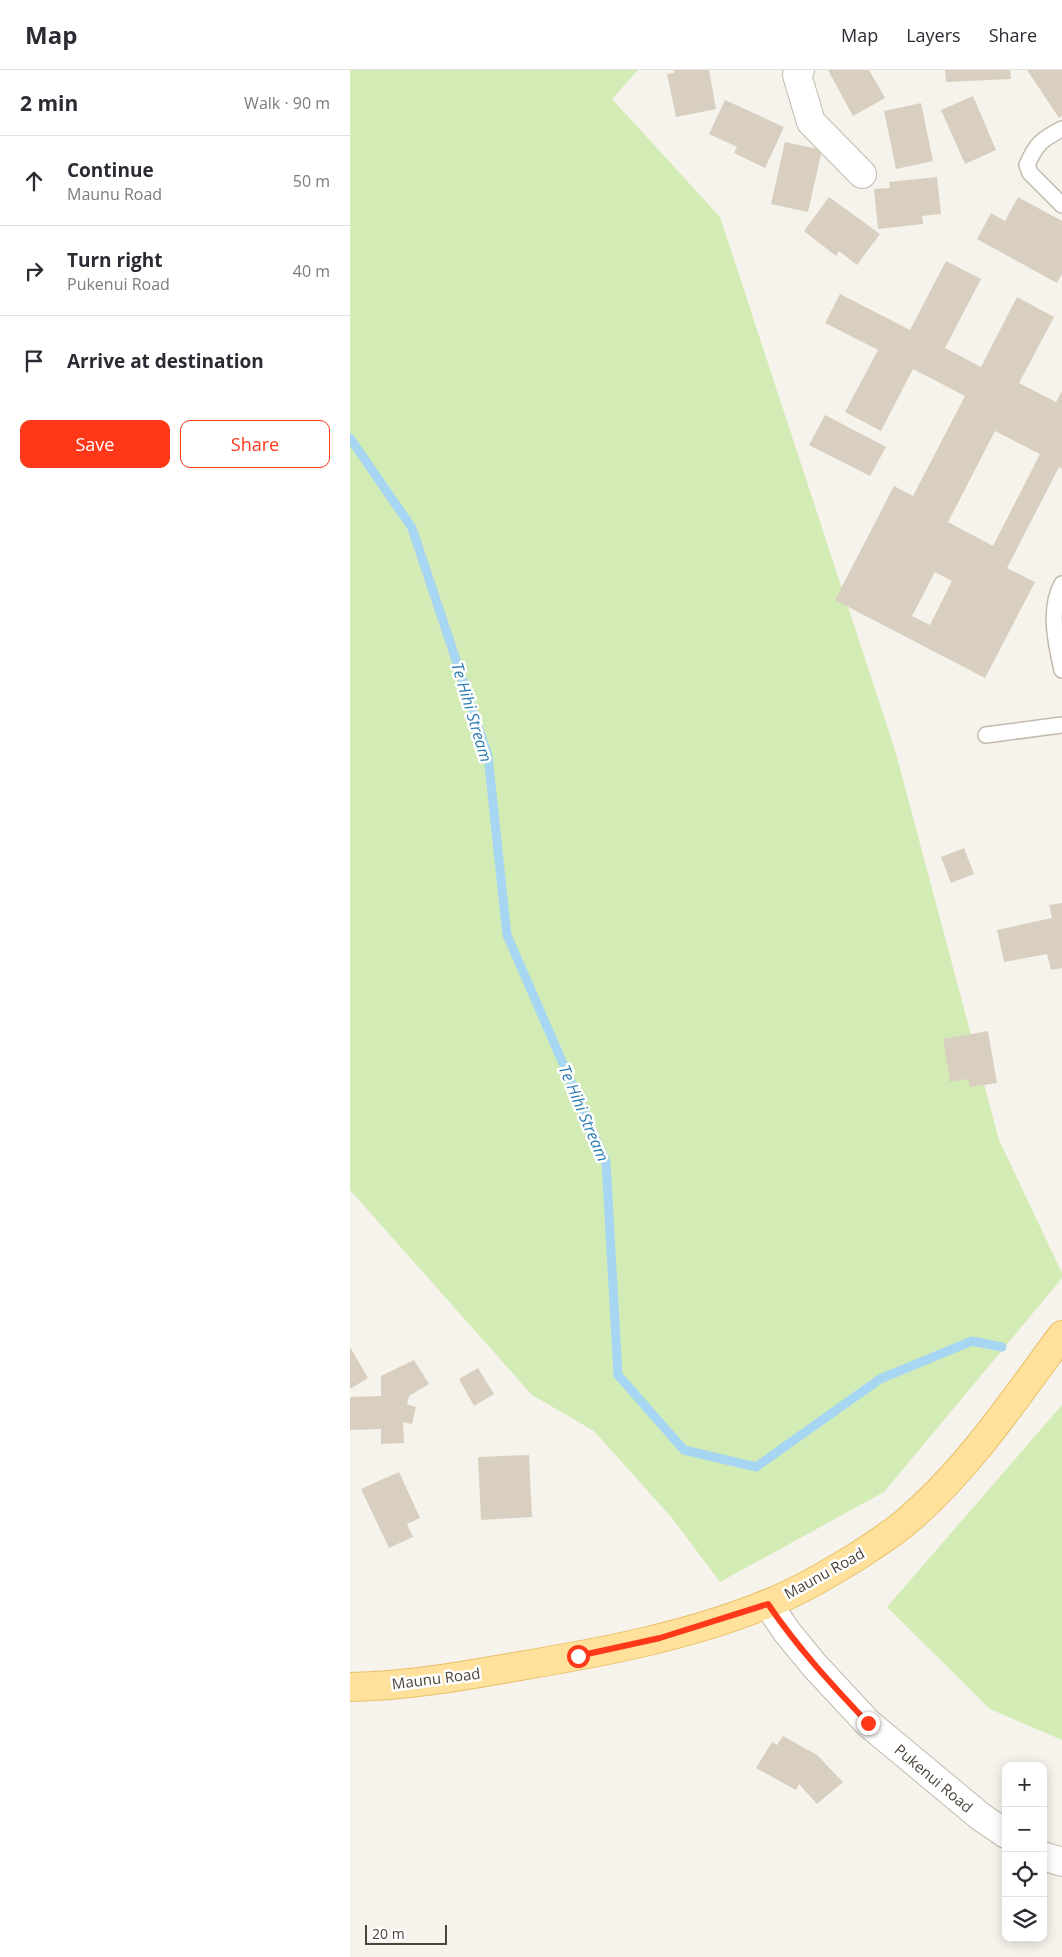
<!DOCTYPE html>
<meta charset="utf-8">
<style>
body{margin:0;font-family:"Open Sans",sans-serif;background:#f7f7f7;color:#2b2b33}
.controls{position:absolute;right:15px;bottom:15px;display:grid;overflow:hidden;border-radius:10px;box-shadow:0 2px 12px #0003}
.controls button{width:45px;height:45px;display:grid;place-items:center;padding:0;border:0;border-bottom:1px solid #e1e1e2;background:#fff;color:#2b2b33;font:25px sans-serif}
.scale{position:absolute;left:15px;bottom:12px;width:82px;box-sizing:border-box;padding-left:5px;border:2px solid #4b4439;border-top:0;font-size:14px;line-height:18px;white-space:nowrap;color:#4b4439;-webkit-text-stroke:4px #fff;paint-order:stroke}
.stop{position:absolute;width:15px;height:15px;margin:-11px;border:4px solid #ff381a;border-radius:50%;background:#fff}
.stop.end{background:#ff381a;border-color:#fff;box-shadow:0 1px 5px #0008}
.list{margin:0;padding:0;list-style:none}
h2{display:flex;justify-content:space-between;align-items:center;height:65px;margin:0;padding:0 20px;font-size:21px}
h2 small{font-size:16px;font-weight:400;color:#7c7c81}
.list li{display:grid;grid-template-columns:32px 1fr auto;gap:15px;align-items:center;box-sizing:border-box;height:90px;padding:0 20px;border-top:1px solid #e1e1e2}
.list b{display:block;font-size:19px;white-space:nowrap}
.list p{margin:0;font-size:16px;white-space:nowrap;color:#7c7c81}
.list em{font-size:16px;font-style:normal;color:#7c7c81}
.actions{display:flex;gap:10px;padding:15px 20px}
.actions a{flex:1;padding:11px 0;border:1px solid #ff381a;border-radius:10px;text-align:center;font-size:18px;color:#ff381a}
.actions .main{background:#ff381a;color:#fff}
.icon{flex:none;width:28px;height:28px;fill:none;stroke:currentColor;stroke-width:2;stroke-linecap:round;stroke-linejoin:round}
.map{position:relative;flex:none;width:712px;height:1887px;overflow:hidden}
header{display:flex;align-items:center;gap:30px;box-sizing:border-box;height:70px;padding:0 25px;background:#fff;border-bottom:1px solid #e1e1e2}
header strong{font-size:24px}
nav{display:flex;gap:28px;margin-inline-start:auto;font-size:18px}
main{display:flex}
aside{flex:1;background:#fff}
.map>svg:first-child{display:block}
.green{fill:#d3ebb4}
.lines{fill:none;stroke-linecap:round;stroke-linejoin:round}
.stream{stroke:#a7d6f3;stroke-width:9}
.building{fill:#d8cfc0;fill-rule:evenodd}
.lane-casing{stroke:#c2bbad;stroke-width:18}
.street-casing{stroke:#c2bbad;stroke-width:30}
.primary-casing{stroke:#e9bf67;stroke-width:30}
.lane{stroke:#fff;stroke-width:15}
.street{stroke:#fff;stroke-width:28}
.primary{stroke:#ffe19c;stroke-width:28}
.route{stroke:#ff381a;stroke-width:6}
.labels{text-anchor:middle;dominant-baseline:central;stroke-width:5;stroke-linejoin:round;paint-order:stroke}
.street-label{font-size:15px;fill:#4b4439;stroke:#fff}
.water-label{font-size:16px;font-style:italic;fill:#2b7cb4;stroke:#fff}
</style>
<header>
<strong>Map</strong>
<nav><a>Map</a><a>Layers</a><a>Share</a></nav>
</header>
<main>
<aside>
<h2>2 min<small>Walk · 90 m</small></h2>
<ul class="list">
<li><svg class="icon" aria-label="ahead" viewBox="0 0 24 24"><path d="M12 20V5M6 11l6-6 6 6"/></svg><div><b>Continue</b><p>Maunu Road</p></div><em>50 m</em></li>
<li><svg class="icon" aria-label="right" viewBox="0 0 24 24"><path d="M7 20v-9h11M14 6l5 5-5 5"/></svg><div><b>Turn right</b><p>Pukenui Road</p></div><em>40 m</em></li>
<li><svg class="icon" aria-label="arrive" viewBox="0 0 24 24"><path d="M6 21V4h12l-3 4 3 4H6"/></svg><div><b>Arrive at destination</b></div></li>
</ul>
<div class="actions"><a class="main">Save</a><a>Share</a></div>
</aside>
<div class="map">
<svg width="712" height="1887" viewBox="0 0 712 1887">
<rect width="100%" height="100%" fill="#f6f3ec"/>
<g class="green">
<path d="M0 0H288L262 29 370 147 545 680 649 1070 712 1203V1208L534 1422 370 1512 322 1448 244 1361 182 1325 0 1120Z"/>
<path d="M712 1335V1670L640 1639 537 1537Z"/>
</g>
<g class="lines">
<path class="stream" d="M0 368 62 458 138 686 157 865 256 1092 268 1305 334 1380 406 1397 530 1309 622 1271 652 1277"/>
</g>
<g class="building">
<path d="M324 0H359L366 39 326 47 317 4 324 3Z"/>
<path d="M478 0H519L535 28 503 46Z"/>
<path d="M595 0H660L661 9 596 12Z"/>
<path d="M677 0H712V46L709 48Z"/>
<path d="M623 26 646 80 615 94 591 40Z"/>
<path d="M375 30 434 57 415 98 384 83 387 77 359 64Z"/>
<path d="M571 33 583 91 546 99 534 41Z"/>
<path d="M435 72 472 80 458 142 421 134Z"/>
<path d="M587 107 591 144 572 146 573 154 528 159 524 119 540 118 539 112Z"/>
<path d="M479 127 530 164 507 195 489 181 486 186 454 161Z"/>
<path d="M668 127 712 151V204L707 213 627 169 641 143 655 151Z"/>
<path d="M596 191 631 209 595 278 631 297 667 227 704 247 669 313 706 332 712 321V399L709 397 657 498 685 512 635 608 485 530 544 416 563 426 615 326 563 299 531 361 495 342 528 280 475 253 490 224 560 260ZM645 361 690 384 643 476 598 452ZM585 502 602 511 580 555 562 546Z"/>
<path d="M475 345 536 377 520 406 459 375Z"/>
<path d="M614 778 624 804 601 813 591 787Z"/>
<path d="M712 833V898L701 900 697 884 654 892 647 860 702 848 699 835Z"/>
<path d="M638 961 647 1013 620 1017 618 1009 600 1012 593 969Z"/>
<path d="M0 1277 18 1308 0 1319Z"/>
<path d="M64 1290 79 1314 59 1326 57 1334 66 1337 62 1354 53 1352 54 1373 31 1374V1359L0 1360V1327L31 1326V1306Z"/>
<path d="M128 1298 144 1324 124 1336 109 1309Z"/>
<path d="M179 1385 182 1447 131 1450 128 1387Z"/>
<path d="M49 1402 70 1448 57 1454 63 1467 39 1478 11 1419Z"/>
<path d="M433 1666 467 1685 493 1712 467 1734 449 1714 446 1720 406 1698 422 1672 427 1675Z"/>
</g>
<g class="lines">
<g class="lane-casing">
<g id="lane">
<path d="M712 59C692 69 686 74 677 95L680 103 712 135"/>
<path d="M712 514C698 539 706 574 712 600"/>
<path d="M636 665 712 655"/>
</g>
</g>
<g class="street-casing">
<g id="street">
<path d="M450 0 447 5 461 52 512 104"/>
<path d="M418 1534 437 1562 464 1595 518 1653 631 1747 656 1764"/>
<path d="M693 1786 712 1792"/>
</g>
</g>
<g class="primary-casing">
<path id="primary" d="M0 1617C57 1616 114 1606 170 1596 253 1582 339 1566 417 1534 448 1522 478 1504 506 1487 523 1476 542 1464 557 1451 619 1398 664 1330 712 1265"/>
</g>
<use href="#lane" class="lane"/>
<use href="#street" class="street"/>
<use href="#primary" class="primary"/>
</g>
<g class="lines">
<path class="route" d="M228 1586 310 1568 418 1534C447 1577 482 1615 518 1653"/>
</g>
<g class="labels">
<g class="street-label">
<text transform="translate(474 1503) rotate(-29)">Maunu Road</text>
<text transform="translate(86 1608) rotate(-7)">Maunu Road</text>
<text transform="translate(584 1708) rotate(40)">Pukenui Road</text>
</g>
<g class="water-label">
<text transform="translate(122 642) rotate(73)">Te Hihi Stream</text>
<text transform="translate(234 1043) rotate(67)">Te Hihi Stream</text>
</g>
</g>
</svg>
<div class="controls">
<button>+</button>
<button>−</button>
<button><svg class="icon" aria-label="locate" viewBox="0 0 24 24"><circle cx="12" cy="12" r="6"/><path d="M12 2v4M12 18v4M2 12h4M18 12h4"/></svg></button>
<button><svg class="icon" aria-label="layers" viewBox="0 0 24 24"><path d="M12 4l9 5-9 5-9-5zM3 14l9 5 9-5"/></svg></button>
</div>
<div class="scale">20 m</div>
<div class="stop" style="left:228px;top:1586px"></div>
<div class="stop end" style="left:518px;top:1653px"></div>
</div>
</main>
